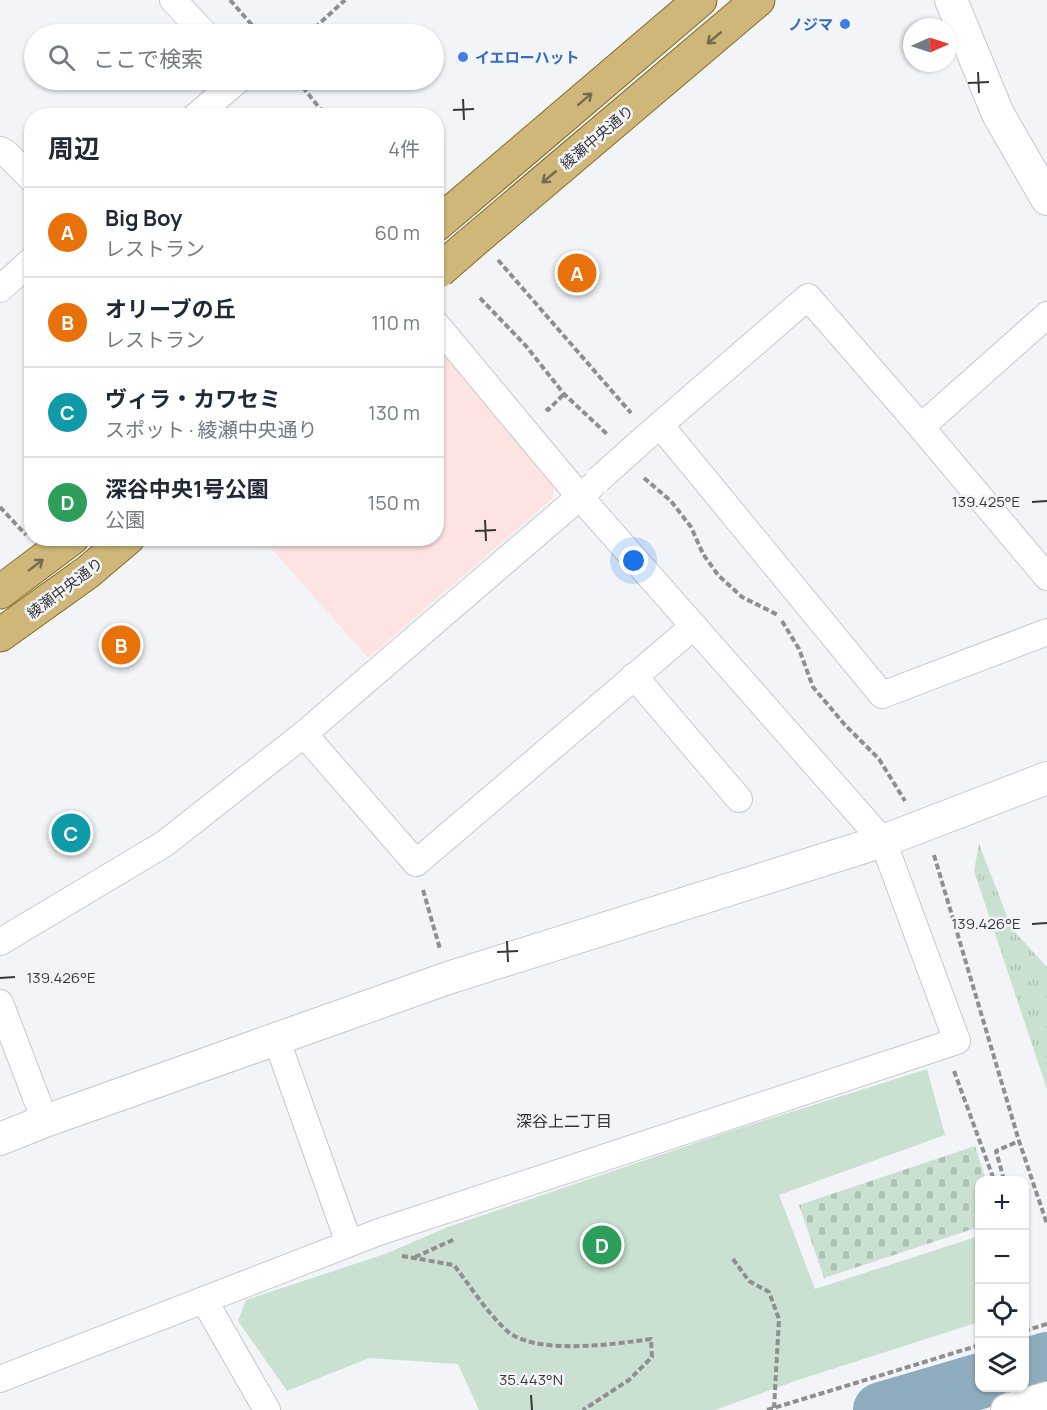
<!DOCTYPE html>
<html lang="ja">
<meta charset="utf-8">
<style>
body{margin:0;font-family:Manrope,"Noto Sans JP",sans-serif;background:#f2f2f3;color:#1f2937}
.controls{position:absolute;right:18px;bottom:18px;display:grid;overflow:hidden;border-radius:12px;box-shadow:0 2px 4px #0004}
.controls button{width:54px;height:54px;display:grid;place-items:center;padding:0;border:0;border-bottom:2px solid #e0e1e3;background:#fff;color:#1f2937;font:30px sans-serif}
.compass{position:absolute;left:903px;top:18px;width:54px;height:54px;border-radius:50%;background:#fff;box-shadow:0 2px 4px #0004;rotate:87deg}
.you{position:absolute;left:634px;top:561px;width:21px;height:21px;margin:-15px;border:4px solid #fff;border-radius:50%;background:#1a73e8;box-shadow:0 0 0 9px #1a73e833}
.badge{display:grid;place-items:center;width:39px;height:39px;border-radius:50%;background:#2563eb;color:#fff;font-size:20px;font-weight:700}
.pin{position:absolute;translate:-50% -50%;border:3px solid #fff;box-shadow:0 2px 6px #0006}
.list{margin:0;padding:0;list-style:none}
h2{display:flex;justify-content:space-between;align-items:center;height:78px;margin:0;padding:0 24px;font-size:26px}
h2 small{font-size:20px;font-weight:400;color:#747a83}
.list li{display:grid;grid-template-columns:39px 1fr auto;gap:18px;align-items:center;box-sizing:border-box;height:90px;padding:0 24px;border-top:2px solid #e0e1e3}
.list b{display:block;font-size:22px;white-space:nowrap}
.list p{margin:0;font-size:20px;white-space:nowrap;color:#747a83}
.list em{font-size:20px;font-style:normal;color:#747a83}
.icon{flex:none;width:33px;height:33px;fill:none;stroke:currentColor;stroke-width:2;stroke-linecap:round;stroke-linejoin:round}
.map{position:relative;flex:none;width:1047px;height:1410px;overflow:hidden}
.search{position:absolute;background:#fff;box-shadow:0 2px 4px #0004;left:24px;top:24px;width:420px;height:66px;display:flex;align-items:center;gap:15px;box-sizing:border-box;padding:0 21px;border-radius:33px;color:#747a83;font-size:22px}
.panel{position:absolute;background:#fff;box-shadow:0 2px 4px #0004;left:24px;top:108px;width:420px;height:438px;border-radius:24px}
.map>svg:first-child{display:block}
.industrial{fill:#fee3e3}
.grass{fill:url(#grass-tufts)}
.cemetery{fill:url(#cemetery-stones)}
.park{fill:#cae1d1}
.lines{fill:none;stroke-linecap:round;stroke-linejoin:round}
.river{stroke:#8facbe;stroke-width:56}
.minor-casing{stroke:#c7c8cc;stroke-width:28}
.tertiary-casing{stroke:#c7c8cc;stroke-width:34}
.primary-casing{stroke:#846b27;stroke-width:35}
.path{stroke:#8d8f91;stroke-width:4;stroke-dasharray:6 3;stroke-linecap:butt}
.minor{stroke:#fff;stroke-width:26}
.tertiary{stroke:#fff;stroke-width:32}
.primary{stroke:#ceb778;stroke-width:33}
.minor-bridge-casing{stroke:#c7c8cc;stroke-width:28;stroke-linecap:butt}
.primary-bridge-casing{stroke:#846b27;stroke-width:35;stroke-linecap:butt}
.minor-bridge{stroke:#fff;stroke-width:26}
.primary-bridge{stroke:#ceb778;stroke-width:33}
.oneway{stroke:#736b52}
.ticks{fill:none;stroke:#373839;stroke-width:2}
.shop-dot{fill:#3f7fe0;stroke:#f2f4f8;stroke-width:2}
.labels{text-anchor:middle;dominant-baseline:central;stroke-width:5;stroke-linejoin:round;paint-order:stroke}
.shop-label{font-size:15px;font-weight:bold;fill:#366cbe;stroke:#f2f4f8;text-anchor:end}
.street-label{font-size:15px;fill:#373839;stroke:#f2f4f8}
.neighbourhood-label{font-size:16px;fill:#313235;stroke:#f2f4f8}
.ticks-label{font-size:15px;text-anchor:middle;fill:#373839;stroke:#f2f4f8;stroke-width:5;stroke-linejoin:round;paint-order:stroke}
</style>
<div class="map">
<svg width="1047" height="1410" viewBox="0 0 1047 1410">
<defs>
<pattern id="grass-tufts" width="24" height="20" patternUnits="userSpaceOnUse" patternTransform="scale(1.5)"><rect width="24" height="20" fill="#cae1d1"/><path d="M3 7l-1-3M5 7V3M7 7l1-3M15 17l-1-3M17 17v-4M19 17l1-3" fill="none" stroke="#aec2b4"/></pattern>
<pattern id="cemetery-stones" width="16" height="16" patternUnits="userSpaceOnUse" patternTransform="scale(1.5)"><rect width="16" height="16" fill="#cae1d1"/><path d="M2 7V4a2 2 0 0 1 4 0v3zM10 15v-3a2 2 0 0 1 4 0v3z" fill="#aec2b4"/></pattern>
</defs>
<rect width="100%" height="100%" fill="#f2f4f8"/>
<path class="industrial" d="M437 345 554 484 553 498 368 658 263 539 436 538Z"/>
<path class="grass" d="M979 844 1012 929 1047 967V1089L974 871Z"/>
<path class="cemetery" d="M975 1146 986 1180H980L979 1227 824 1278 799 1205Z"/>
<path class="park" d="M927 1069 945 1135 779 1195 815 1289 979 1236V1322L798 1380 715 1410H479L458 1364 369 1358 287 1391 238 1321 246 1300 385 1254 448 1227 731 1131Z"/>
<g class="lines">
<g class="river">
<path d="M1024 1367 1047 1360"/>
<path d="M881 1410 980 1381"/>
</g>
<g class="minor-casing">
<g id="minor">
<path d="M173 0 205 34"/>
<path d="M196 116 238 80"/>
<path d="M0 150 6 153 32 179"/>
<path d="M0 289 32 260"/>
<path d="M660 425 882 695 1047 632"/>
<path d="M921 427 1047 315"/>
<path d="M646 437 808 297 921 427 1047 577"/>
<path d="M634 676 739 799"/>
<path d="M304 734 416 863 694 626"/>
<path d="M0 942 164 844 304 734 591 487"/>
<path d="M0 1003 45 1121"/>
<path d="M276 1038 349 1243"/>
<path d="M204 1300 267 1410"/>
<path d="M0 1379 379 1232 957 1041 883 841 580 497 436 324"/>
</g>
</g>
<g class="tertiary-casing">
<g id="tertiary">
<path d="M951 0 998 114 1047 199"/>
<path d="M0 1139 45 1121 448 978 883 841 1047 778"/>
<path d="M1007 1410 1047 1398"/>
</g>
</g>
<g class="primary-casing">
<g id="primary">
<path d="M436 225 700 0"/>
<path d="M470 244 758 0"/>
<path d="M0 592 72 538"/>
<path d="M0 635 88 572 128 538"/>
</g>
</g>
<g class="path">
<path d="M230 0 260 34"/>
<path d="M308 34 345 0"/>
<path d="M297 80 326 116"/>
<path d="M498 260 631 413"/>
<path d="M480 298 526 346 564 394 608 435"/>
<path d="M546 408 548 410 564 394"/>
<path d="M644 478 671 501 691 527 703 554 718 575 742 597 778 615"/>
<path d="M0 507 26 535"/>
<path d="M782 621 799 649 813 687 845 725 879 759 905 801"/>
<path d="M934 855 1019 1141 1047 1224"/>
<path d="M423 890 440 949"/>
<path d="M954 1071 994 1180"/>
<path d="M1004 1180 996 1151 1019 1141"/>
<path d="M402 1256 454 1265C470 1286 486 1311 506 1330 534 1356 615 1344 651 1339L652 1357 629 1380 583 1410"/>
<path d="M415 1257 455 1239"/>
<path d="M733 1259 749 1281 769 1292 779 1319 774 1408"/>
<path d="M1024 1331 1047 1324"/>
<path d="M767 1410 980 1345"/>
</g>
<use href="#minor" class="minor"/>
<use href="#tertiary" class="tertiary"/>
<use href="#primary" class="primary"/>
<g class="minor-bridge-casing">
<path id="minor-bridge" d="M598 480 646 437"/>
</g>
<g class="primary-bridge-casing">
<path id="primary-bridge" d="M439 271 470 244"/>
</g>
<use href="#minor-bridge" class="minor-bridge"/>
<use href="#primary-bridge" class="primary-bridge"/>
</g>
<defs><path id="oneway-shaft" d="M-6 0H5M1.5-3L5.5 0L1.5 3" fill="none" stroke-width="1.6" stroke-linecap="round" stroke-linejoin="round" transform="scale(1.5)"/></defs>
<g class="oneway">
<use href="#oneway-shaft" transform="translate(714 38) rotate(140)"/>
<use href="#oneway-shaft" transform="translate(585 99) rotate(-41)"/>
<use href="#oneway-shaft" transform="translate(549 177) rotate(140)"/>
<use href="#oneway-shaft" transform="translate(36 565) rotate(-37)"/>
</g>
<path class="ticks" d="M978 72 979 93M968 83 989 82M463 99 464 120M453 110 474 109M1032 502 1047 501M485 520 486 541M475 531 496 530M1032 924 1047 923M507 941 508 962M497 952 518 951M0 978 15 977M531 1395 532 1410"/>
<g class="shop-dot">
<circle cx="845" cy="24" r="6"/>
<circle cx="463" cy="57" r="6"/>
</g>
<g class="labels">
<g class="shop-label">
<text x="833" y="24">ノジマ</text>
<text x="475" y="57" text-anchor="start">イエローハット</text>
</g>
<g class="street-label">
<text transform="translate(597 137) rotate(-40)">綾瀬中央通り</text>
<text transform="translate(65 588) rotate(-37)">綾瀬中央通り</text>
</g>
<g class="neighbourhood-label">
<text x="564" y="1121">深谷上二丁目</text>
</g>
</g>
<g class="ticks-label">
<text x="986" y="507">139.425°E</text>
<text x="986" y="929">139.426°E</text>
<text x="61" y="983">139.426°E</text>
<text x="531" y="1385">35.443°N</text>
</g>
</svg>
<div class="controls">
<button>+</button>
<button>−</button>
<button><svg class="icon" aria-label="locate" viewBox="0 0 24 24"><circle cx="12" cy="12" r="6"/><path d="M12 2v4M12 18v4M2 12h4M18 12h4"/></svg></button>
<button><svg class="icon" aria-label="layers" viewBox="0 0 24 24"><path d="M12 4l9 5-9 5-9-5zM3 14l9 5 9-5"/></svg></button>
</div>
<svg class="compass" viewBox="-18 -18 36 36"><path d="M0-13l5 13h-10z" fill="#e53935"/><path d="M0 13l5-13h-10z" fill="#747a83"/></svg>
<div class="you"></div>
<div class="pin badge" style="left:577px;top:273px;background:#e8710a">A</div>
<div class="pin badge" style="left:121px;top:645px;background:#e8710a">B</div>
<div class="pin badge" style="left:71px;top:833px;background:#0f9aa8">C</div>
<div class="pin badge" style="left:602px;top:1245px;background:#2e9e5b">D</div>
<div class="search"><svg class="icon" aria-label="search" viewBox="0 0 24 24"><circle cx="10" cy="10" r="6"/><path d="M15 15l6 6"/></svg>ここで検索</div>
<section class="panel">
<h2>周辺<small>4件</small></h2>
<ul class="list">
<li><span class="badge" style="background:#e8710a">A</span><div><b>Big Boy</b><p>レストラン</p></div><em>60 m</em></li>
<li><span class="badge" style="background:#e8710a">B</span><div><b>オリーブの丘</b><p>レストラン</p></div><em>110 m</em></li>
<li><span class="badge" style="background:#0f9aa8">C</span><div><b>ヴィラ・カワセミ</b><p>スポット · 綾瀬中央通り</p></div><em>130 m</em></li>
<li><span class="badge" style="background:#2e9e5b">D</span><div><b>深谷中央1号公園</b><p>公園</p></div><em>150 m</em></li>
</ul>
</section>
</div>
